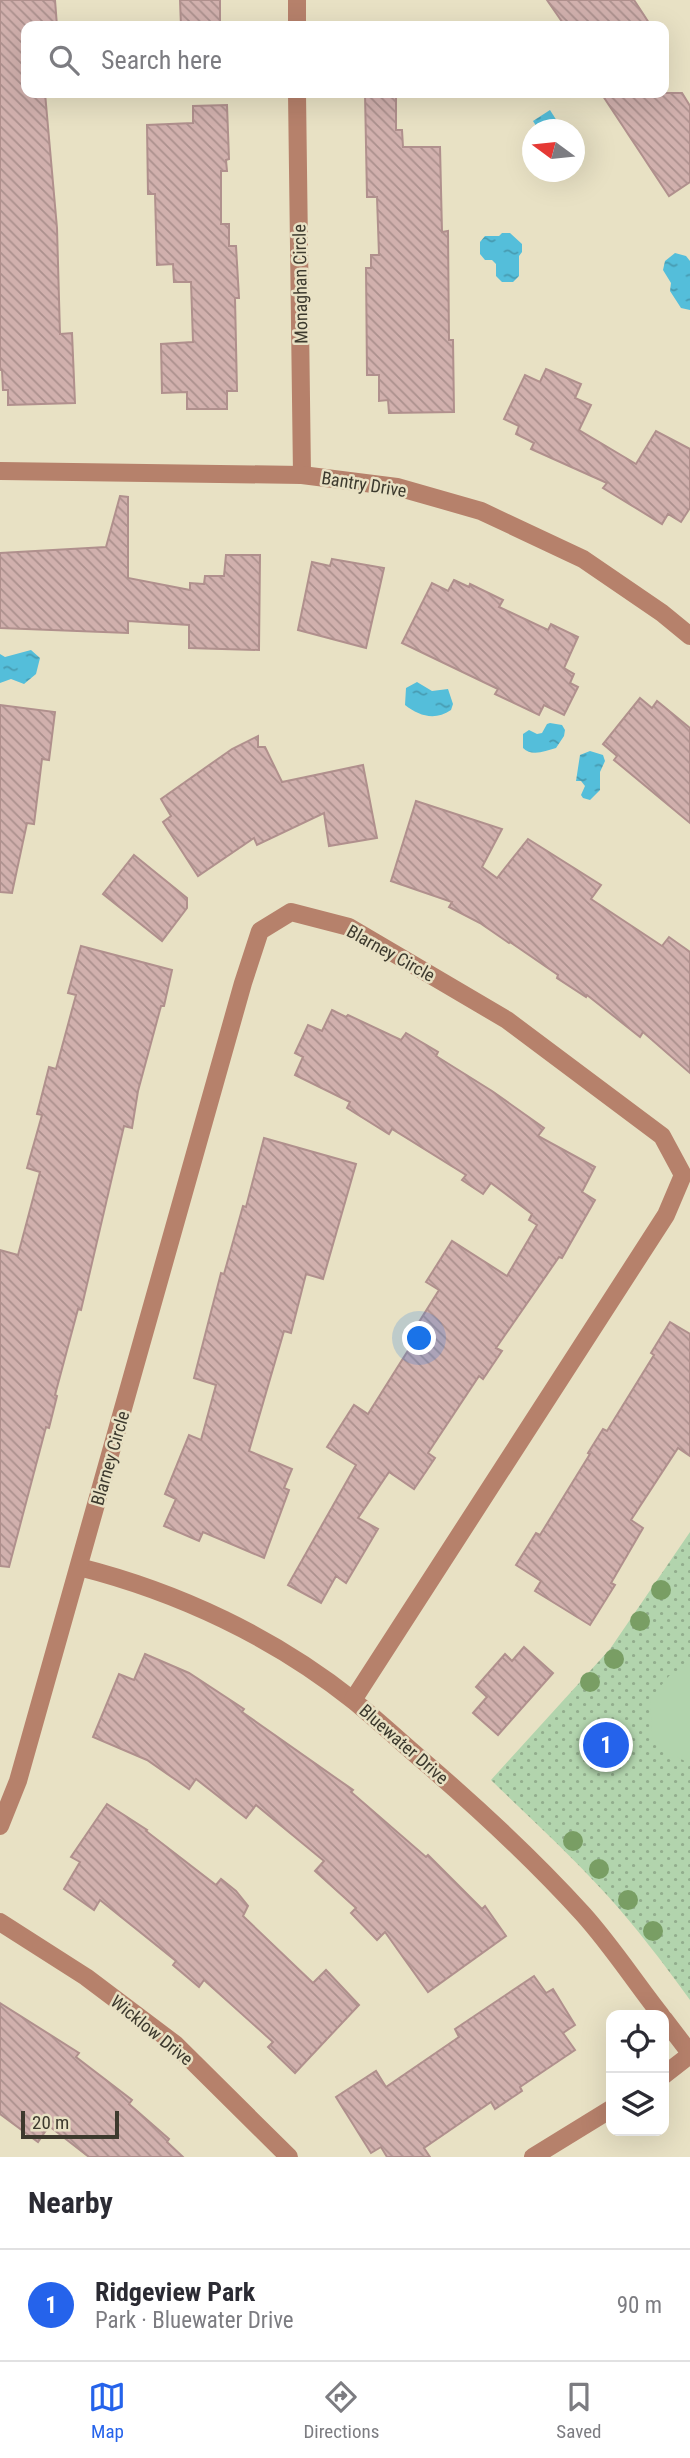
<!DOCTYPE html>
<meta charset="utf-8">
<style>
body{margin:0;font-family:"Roboto Condensed",sans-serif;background:#f7f7f7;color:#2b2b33}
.controls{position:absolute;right:21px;bottom:21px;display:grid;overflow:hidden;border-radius:14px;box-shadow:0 7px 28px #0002}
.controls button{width:63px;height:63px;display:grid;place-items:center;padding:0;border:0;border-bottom:2px solid #e1e1e2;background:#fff;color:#2b2b33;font:35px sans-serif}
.compass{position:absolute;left:522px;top:119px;width:63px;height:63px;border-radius:50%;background:#fff;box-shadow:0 7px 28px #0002;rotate:285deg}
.scale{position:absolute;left:21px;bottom:18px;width:98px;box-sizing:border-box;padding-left:7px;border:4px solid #3d3a2e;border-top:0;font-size:19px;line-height:24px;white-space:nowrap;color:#3d3a2e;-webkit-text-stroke:5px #e8e1c4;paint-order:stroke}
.you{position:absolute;left:420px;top:1339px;width:24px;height:24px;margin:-18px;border:5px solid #fff;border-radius:50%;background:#1a73e8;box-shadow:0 0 0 10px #1a73e833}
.badge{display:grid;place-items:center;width:46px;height:46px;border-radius:50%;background:#2563eb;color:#fff;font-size:23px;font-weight:700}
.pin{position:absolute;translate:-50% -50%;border:4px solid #fff;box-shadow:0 2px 7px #0006}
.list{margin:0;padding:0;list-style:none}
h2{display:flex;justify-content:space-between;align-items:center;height:91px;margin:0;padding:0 28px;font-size:30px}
h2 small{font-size:23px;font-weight:400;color:#7c7c81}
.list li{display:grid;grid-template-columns:46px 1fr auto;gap:21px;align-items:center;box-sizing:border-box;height:112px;padding:0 28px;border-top:2px solid #e1e1e2}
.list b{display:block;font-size:26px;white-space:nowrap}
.list p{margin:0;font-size:23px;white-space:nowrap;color:#7c7c81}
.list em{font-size:23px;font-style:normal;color:#7c7c81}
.icon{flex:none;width:38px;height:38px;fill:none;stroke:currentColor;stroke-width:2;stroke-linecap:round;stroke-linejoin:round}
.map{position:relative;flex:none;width:690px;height:2157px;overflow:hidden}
.search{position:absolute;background:#fff;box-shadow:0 7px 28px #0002;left:21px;right:21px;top:21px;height:77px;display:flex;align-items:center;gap:18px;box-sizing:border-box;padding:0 24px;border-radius:14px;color:#7c7c81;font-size:26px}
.sheet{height:203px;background:#fff}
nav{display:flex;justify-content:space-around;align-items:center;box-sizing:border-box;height:98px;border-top:2px solid #e1e1e2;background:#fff;font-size:19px;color:#7c7c81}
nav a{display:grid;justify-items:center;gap:4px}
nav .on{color:#2563eb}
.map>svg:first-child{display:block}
.park{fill:url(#park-dots)}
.pitch{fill:#b2d4ad}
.water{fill:url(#water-ripples)}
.building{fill:url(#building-back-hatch);stroke:#b0908d;stroke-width:2}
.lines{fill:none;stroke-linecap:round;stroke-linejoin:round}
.minor{stroke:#b6816b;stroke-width:18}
.tree{fill:#799e64}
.labels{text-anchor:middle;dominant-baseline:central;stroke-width:5;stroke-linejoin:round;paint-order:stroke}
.street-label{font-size:18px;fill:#3d3a2e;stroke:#e8e1c4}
</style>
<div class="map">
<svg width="690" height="2157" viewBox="0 0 690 2157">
<defs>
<pattern id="park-dots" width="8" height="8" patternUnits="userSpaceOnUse" patternTransform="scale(1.75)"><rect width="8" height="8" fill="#b2d4ad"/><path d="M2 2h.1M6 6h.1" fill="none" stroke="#92ad8d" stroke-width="1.8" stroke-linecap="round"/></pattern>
<pattern id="water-ripples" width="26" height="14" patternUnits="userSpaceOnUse" patternTransform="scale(1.75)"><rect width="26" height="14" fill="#54beda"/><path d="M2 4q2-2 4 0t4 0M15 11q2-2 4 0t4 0" fill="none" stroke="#479bb1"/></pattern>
<pattern id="building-back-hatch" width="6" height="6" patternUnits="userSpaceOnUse" patternTransform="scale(1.75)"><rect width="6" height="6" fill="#d1b0ad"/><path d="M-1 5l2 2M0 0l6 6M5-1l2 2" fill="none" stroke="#ab908d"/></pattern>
</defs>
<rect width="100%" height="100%" fill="#e8e1c4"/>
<path class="park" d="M690 1532V2000C664 1964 636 1927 606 1894 570 1854 530 1818 491 1780L610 1649Z"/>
<path class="pitch" d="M690 1663V1764L674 1755 652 1733 650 1699 669 1676Z"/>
<g class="water">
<path d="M550 110 562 129H538L533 121Z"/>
<path d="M502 233H510L522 244V252L519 256V276L513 282H502L496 276V264L492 260H485L480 254V242L485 236H499Z"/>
<path d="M675 253 686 256 690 261V310L681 308 670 291 671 283 663 270 665 261Z"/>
<path d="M31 650 40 658 36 674 24 684 11 679 0 683V654L5 657Z"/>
<path d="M417 682 432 691 448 689 453 704 451 710C435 721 419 716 405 705L406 688Z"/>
<path d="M550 723 562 725 565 730 564 736 556 748C545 751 532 757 523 748V734L529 730 537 734 542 733 547 724Z"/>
<path d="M590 751 603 755 605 761 600 772V790L590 800 583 798 581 795 585 786 581 781H576L580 755Z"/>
</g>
<g class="building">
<path d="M0 0H55L57 26H26V93H45L57 228 60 334 72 333 75 403 8 405V390H3L2 370H0Z"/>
<path d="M180 0H220V26H181Z"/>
<path d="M547 0H634L651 26H565Z"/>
<path d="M365 93H396V130H402L403 147H440L442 232 448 231 449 340H453L454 412 389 413 388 400 379 401V375H367L366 268H371V255H379L377 197H367Z"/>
<path d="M601 93H682L690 106V182L669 196Z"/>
<path d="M227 105 229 159 226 160 227 171H221V224H229V246H236L239 298H235L237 391H227V409H187V392L162 393 161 344 193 342 191 282H174L173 264 157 265 155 194H148L147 125 193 123V106Z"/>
<path d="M546 369 581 384 575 398 591 405 579 430 636 464 656 431 690 449V508L681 522 668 514 662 524 603 488 607 483 531 449 534 443 516 434 519 426 504 419 525 375 540 382Z"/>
<path d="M120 496 128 497V578L190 590V583L204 584 205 576H224L226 555H260L259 650 189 648V625L128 621V633L0 628V553L106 547Z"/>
<path d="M332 559 384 568 366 648 298 630 312 562 330 566Z"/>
<path d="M454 580 469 587 470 584 503 600 499 607 548 630 551 624 578 637 564 668 574 674 570 683 578 687 564 715 544 705 539 715 495 694 498 689 402 643 432 583 448 591Z"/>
<path d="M640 698 652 708 657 701 690 728V823L614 760 617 756 603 744Z"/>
<path d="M0 705 55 712 49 760 42 759 34 824 27 823 12 893 0 892Z"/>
<path d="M258 736V747H265L282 782 363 765 377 838 329 846 324 813 257 845 254 838 198 876 163 822 171 816 161 799 232 749Z"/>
<path d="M416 801 502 829 482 867 497 878 528 839 601 885 591 899 662 946 669 937 690 952V1073L643 1032 640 1037 587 995 586 997 557 978 558 975 510 942 509 943 480 923 449 907 452 902 391 881Z"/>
<path d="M134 855 187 898V908L162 941 103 894Z"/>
<path d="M81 946 172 970 164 1006H161L138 1091 132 1128 124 1126 81 1310 78 1309 55 1395 57 1396 49 1428 46 1427 9 1567 0 1566V1250L18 1255 40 1172 27 1168 42 1115 37 1114 49 1067 56 1069 76 995 68 993Z"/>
<path d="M332 1010 346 1017 348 1015 401 1040 406 1033 438 1052 436 1056 492 1091 544 1128 538 1136 595 1167 582 1192 595 1200 562 1258 559 1257 496 1348 502 1351 483 1379 479 1376 428 1453 435 1458 414 1489 389 1472 358 1518 378 1529 346 1583 336 1576 321 1603 288 1585 356 1465 327 1447 354 1405 368 1414 414 1341 409 1338 439 1290 426 1282 452 1241 507 1276 537 1225 529 1220 532 1214 491 1183 483 1194 462 1180 466 1175 392 1129 389 1134 347 1108 350 1102 295 1075 303 1057 295 1053 308 1025 322 1031Z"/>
<path d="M264 1138 356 1164 323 1279 306 1274 291 1333 284 1331 249 1451 292 1469 284 1488 289 1490 264 1558 203 1532 199 1541 164 1526 176 1499 165 1494 189 1435 201 1440 216 1385 194 1378 221 1273 224 1274 243 1206 246 1207Z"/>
<path d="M670 1322 690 1334V1456L678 1448 631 1520 643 1528 611 1583 615 1585 590 1625 535 1591 541 1581 516 1565 536 1533 540 1535 590 1454 588 1453 603 1429 607 1431 654 1355 651 1353Z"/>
<path d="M524 1647 553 1673 498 1735 473 1713 487 1697 476 1687 505 1654 512 1661Z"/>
<path d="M145 1654 189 1673 244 1709 242 1712 353 1790 351 1792 426 1857 428 1855 482 1909 485 1906 506 1936 428 1992 385 1932 377 1940 351 1913 356 1908 315 1871 324 1861 256 1805 246 1818 196 1779 189 1789 147 1760 93 1737 119 1674 134 1680Z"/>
<path d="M107 1804 147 1830 146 1831 216 1885 221 1879 236 1891 248 1906 243 1916 313 1983 326 1970 359 2005 295 2073 268 2047 273 2042 204 1980 199 1987 173 1965 176 1961 100 1900 94 1910 64 1889 80 1862 71 1857Z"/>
<path d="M534 1976 546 1993 553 1989 575 2025 563 2033 575 2050 520 2087 522 2091 495 2109 491 2102 424 2148 430 2157H387L381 2147 371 2153 336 2097 376 2071 386 2087 459 2037 455 2029Z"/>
<path d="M0 2003 79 2053 76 2057 132 2100 129 2104 169 2139 167 2142 183 2157H89L49 2126 38 2142 0 2114Z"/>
</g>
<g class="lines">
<g class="minor">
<path d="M297 0V26"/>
<path d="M297 93 302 475"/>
<path d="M0 471 302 475 397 487 481 511 583 559 662 613 690 636"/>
<path d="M79 1567C178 1592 274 1637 354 1701 377 1720 399 1740 422 1760 479 1809 533 1859 583 1914 611 1945 635 1982 661 2015"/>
<path d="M0 1826 18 1781 243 983 260 931 291 912 349 927 507 1020 662 1136 683 1175 666 1215 353 1700"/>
<path d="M0 1922 86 1977 175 2044 289 2157"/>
<path d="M664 2019 690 2053"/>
<path d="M664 2075 690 2055"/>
<path d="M533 2157 611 2109"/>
</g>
</g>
<g class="tree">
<circle cx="661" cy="1590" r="10"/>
<circle cx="640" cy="1621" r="10"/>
<circle cx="614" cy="1659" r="10"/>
<circle cx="590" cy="1682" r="10"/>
<circle cx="573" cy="1841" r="10"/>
<circle cx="599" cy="1869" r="10"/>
<circle cx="628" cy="1900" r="10"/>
<circle cx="653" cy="1931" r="10"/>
</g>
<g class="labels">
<g class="street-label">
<text transform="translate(300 284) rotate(-91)">Monaghan Circle</text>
<text transform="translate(364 484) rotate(9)">Bantry Drive</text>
<text transform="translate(391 953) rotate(29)">Blarney Circle</text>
<text transform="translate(110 1458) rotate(-74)">Blarney Circle</text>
<text transform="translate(404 1744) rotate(41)">Bluewater Drive</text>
<text transform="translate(152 2030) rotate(39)">Wicklow Drive</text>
</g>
</g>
</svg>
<div class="controls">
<button><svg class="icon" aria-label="locate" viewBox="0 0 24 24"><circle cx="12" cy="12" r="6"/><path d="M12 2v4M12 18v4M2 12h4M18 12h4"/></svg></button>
<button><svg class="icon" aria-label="layers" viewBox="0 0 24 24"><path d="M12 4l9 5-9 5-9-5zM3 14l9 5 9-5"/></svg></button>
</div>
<svg class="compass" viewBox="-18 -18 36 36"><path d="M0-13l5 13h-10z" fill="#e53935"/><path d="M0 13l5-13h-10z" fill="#7c7c81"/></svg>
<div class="scale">20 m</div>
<div class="you"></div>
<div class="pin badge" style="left:606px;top:1745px">1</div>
<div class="search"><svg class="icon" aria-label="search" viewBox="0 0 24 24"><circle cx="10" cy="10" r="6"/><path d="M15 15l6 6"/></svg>Search here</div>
</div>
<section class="sheet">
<h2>Nearby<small></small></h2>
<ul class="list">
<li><span class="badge">1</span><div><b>Ridgeview Park</b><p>Park · Bluewater Drive</p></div><em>90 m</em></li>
</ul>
</section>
<nav>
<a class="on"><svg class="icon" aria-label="map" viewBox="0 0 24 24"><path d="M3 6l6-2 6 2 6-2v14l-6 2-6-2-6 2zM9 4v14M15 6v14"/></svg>Map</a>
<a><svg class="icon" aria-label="directions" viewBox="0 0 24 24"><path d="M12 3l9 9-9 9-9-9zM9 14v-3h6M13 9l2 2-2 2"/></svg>Directions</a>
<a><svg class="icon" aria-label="saved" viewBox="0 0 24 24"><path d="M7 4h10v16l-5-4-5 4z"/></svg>Saved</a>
</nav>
